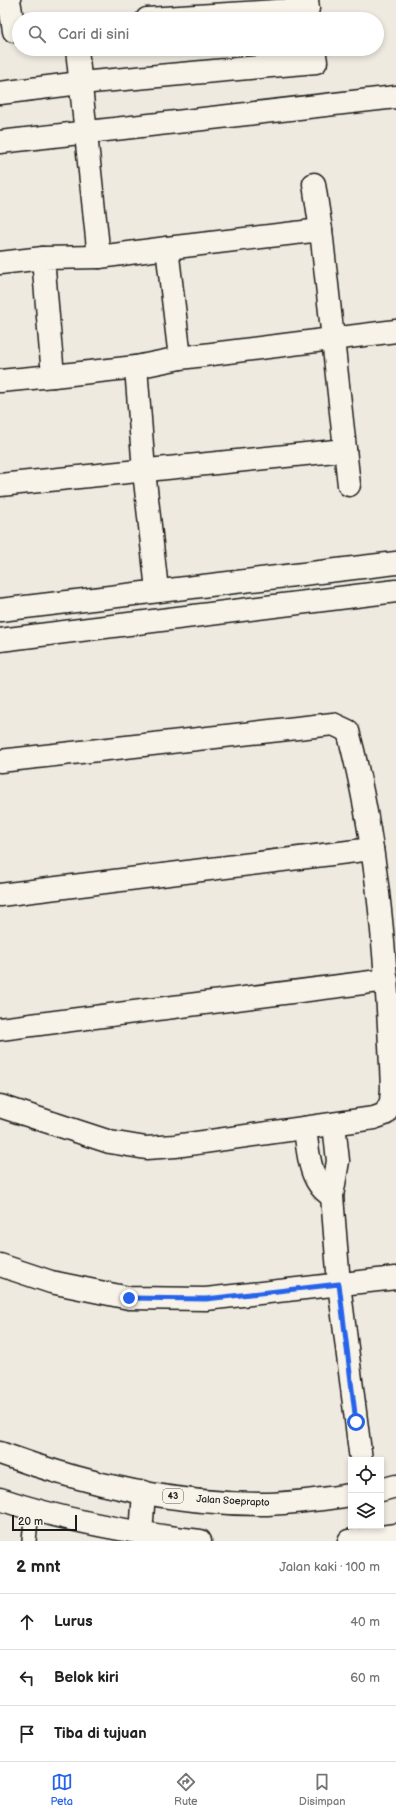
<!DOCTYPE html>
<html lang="id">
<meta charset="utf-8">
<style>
body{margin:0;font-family:"Balsamiq Sans",sans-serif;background:#f2f2f2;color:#222}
.controls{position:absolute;right:12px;bottom:12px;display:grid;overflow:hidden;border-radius:0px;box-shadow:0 2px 6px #0003}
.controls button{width:36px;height:36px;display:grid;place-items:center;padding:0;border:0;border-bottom:1px solid #e0e0e0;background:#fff;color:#222;font:20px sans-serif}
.scale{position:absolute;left:12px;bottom:10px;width:65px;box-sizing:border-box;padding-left:4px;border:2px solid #1c1c1c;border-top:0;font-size:11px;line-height:14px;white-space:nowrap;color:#1c1c1c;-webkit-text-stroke:3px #f7f3e8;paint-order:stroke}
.stop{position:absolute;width:12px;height:12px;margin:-9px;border:3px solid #2563eb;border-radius:50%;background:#fff}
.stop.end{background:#2563eb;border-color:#fff;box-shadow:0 1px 4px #0008}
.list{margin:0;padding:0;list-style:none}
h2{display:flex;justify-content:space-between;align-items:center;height:52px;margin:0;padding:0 16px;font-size:17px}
h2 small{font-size:13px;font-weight:400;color:#767676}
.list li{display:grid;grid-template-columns:26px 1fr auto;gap:12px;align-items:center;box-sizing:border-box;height:56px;padding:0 16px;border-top:1px solid #e0e0e0}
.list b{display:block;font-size:15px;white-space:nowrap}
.list em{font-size:13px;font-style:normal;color:#767676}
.icon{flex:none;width:22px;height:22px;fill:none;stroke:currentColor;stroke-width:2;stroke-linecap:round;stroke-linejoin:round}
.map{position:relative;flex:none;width:396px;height:1541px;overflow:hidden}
.search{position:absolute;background:#fff;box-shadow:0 2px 6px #0003;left:12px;right:12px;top:12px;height:44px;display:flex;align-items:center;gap:10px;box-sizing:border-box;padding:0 14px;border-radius:22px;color:#767676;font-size:15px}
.sheet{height:220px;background:#fff}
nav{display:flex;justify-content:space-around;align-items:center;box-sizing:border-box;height:56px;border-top:1px solid #e0e0e0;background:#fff;font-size:11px;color:#767676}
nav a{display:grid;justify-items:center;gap:2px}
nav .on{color:#2563eb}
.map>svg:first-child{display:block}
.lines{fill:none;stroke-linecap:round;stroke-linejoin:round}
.lane-casing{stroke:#1c1c1c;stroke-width:16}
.street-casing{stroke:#1c1c1c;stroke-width:25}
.highway-casing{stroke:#1c1c1c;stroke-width:25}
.lane{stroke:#f7f3e8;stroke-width:13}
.street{stroke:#f7f3e8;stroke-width:22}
.highway{stroke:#f7f3e8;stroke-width:22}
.route{stroke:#2563eb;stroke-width:5}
.labels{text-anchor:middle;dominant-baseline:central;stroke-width:3;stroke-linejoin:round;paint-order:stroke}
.shield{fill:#f7f3e8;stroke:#5e5c59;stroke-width:1}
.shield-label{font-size:9px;font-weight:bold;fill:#1c1c1c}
.street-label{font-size:10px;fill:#1c1c1c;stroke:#f7f3e8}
</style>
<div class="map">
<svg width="396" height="1541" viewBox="0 0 396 1541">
<rect width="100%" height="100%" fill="#eeeae0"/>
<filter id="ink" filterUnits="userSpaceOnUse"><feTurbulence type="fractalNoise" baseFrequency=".025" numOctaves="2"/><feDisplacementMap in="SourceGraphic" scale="8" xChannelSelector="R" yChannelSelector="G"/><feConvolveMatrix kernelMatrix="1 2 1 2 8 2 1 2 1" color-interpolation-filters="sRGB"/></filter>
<g filter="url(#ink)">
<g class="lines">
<g class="lane-casing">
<path id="lane" d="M29 1541 32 1510"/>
</g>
<g class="street-casing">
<g id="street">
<path d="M9 0 14 31"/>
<path d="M147 19 308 9 307 0"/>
<path d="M77 49 99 257 167 248 180 358 136 367 144 471 157 590"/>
<path d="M0 93 80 83 316 62 314 49"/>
<path d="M0 142 396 97"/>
<path d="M314 184 321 230"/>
<path d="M167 248 321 230 349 485"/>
<path d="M99 257 43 258 53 376 136 367"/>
<path d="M0 263 43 258"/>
<path d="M180 358 396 331"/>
<path d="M0 381 53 376"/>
<path d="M0 485 345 450"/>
<path d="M0 610 396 563"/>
<path d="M0 640 396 591"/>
<path d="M0 761 333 724 348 731C379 847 387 969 392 1088L391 1102 385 1114 374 1118 175 1146 146 1148 110 1142 0 1106"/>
<path d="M0 895 372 849"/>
<path d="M0 1029 387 980"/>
<path d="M334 1124 338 1161 332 1196 339 1284 361 1460"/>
<path d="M305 1128C308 1152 309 1183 332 1196"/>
<path d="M0 1265 51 1282 129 1298 206 1299 396 1278"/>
</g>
</g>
<g class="highway-casing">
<g id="highway">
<path d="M0 1453C82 1483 173 1504 261 1504 291 1504 321 1499 351 1495"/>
<path d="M381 1490 396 1486"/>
<path d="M0 1499C65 1521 133 1533 200 1541"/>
<path d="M141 1534 144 1492"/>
<path d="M349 1541 396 1535"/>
</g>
</g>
<use href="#lane" class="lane"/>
<use href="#street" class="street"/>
<use href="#highway" class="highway"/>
</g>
</g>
<g class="lines" filter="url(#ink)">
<path class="route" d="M129 1298 206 1299 339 1284 356 1422"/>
</g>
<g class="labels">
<rect class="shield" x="163" y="1489" width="20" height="14" rx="3"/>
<g class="shield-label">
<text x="173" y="1496">43</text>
</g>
<g class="street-label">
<text transform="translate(233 1501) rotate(3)">Jalan Soeprapto</text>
</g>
</g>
</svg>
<div class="controls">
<button><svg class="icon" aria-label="locate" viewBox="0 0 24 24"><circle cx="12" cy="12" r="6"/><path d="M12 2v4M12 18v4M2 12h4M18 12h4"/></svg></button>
<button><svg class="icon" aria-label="layers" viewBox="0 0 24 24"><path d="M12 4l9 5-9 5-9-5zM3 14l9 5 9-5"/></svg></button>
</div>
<div class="scale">20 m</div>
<div class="stop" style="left:356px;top:1422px"></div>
<div class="stop end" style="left:129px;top:1298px"></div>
<div class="search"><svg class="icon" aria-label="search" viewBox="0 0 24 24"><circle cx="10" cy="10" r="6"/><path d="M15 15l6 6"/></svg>Cari di sini</div>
</div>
<section class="sheet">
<h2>2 mnt<small>Jalan kaki · 100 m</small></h2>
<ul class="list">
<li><svg class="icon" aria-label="ahead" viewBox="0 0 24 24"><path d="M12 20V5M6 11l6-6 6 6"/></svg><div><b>Lurus</b></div><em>40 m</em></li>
<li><svg class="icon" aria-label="left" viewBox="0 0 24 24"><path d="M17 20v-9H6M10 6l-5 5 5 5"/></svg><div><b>Belok kiri</b></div><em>60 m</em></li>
<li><svg class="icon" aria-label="arrive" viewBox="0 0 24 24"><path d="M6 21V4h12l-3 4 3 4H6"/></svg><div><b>Tiba di tujuan</b></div></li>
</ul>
</section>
<nav>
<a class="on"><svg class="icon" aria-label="map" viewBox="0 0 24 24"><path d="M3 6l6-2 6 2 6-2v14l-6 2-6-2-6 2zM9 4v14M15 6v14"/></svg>Peta</a>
<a><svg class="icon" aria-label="directions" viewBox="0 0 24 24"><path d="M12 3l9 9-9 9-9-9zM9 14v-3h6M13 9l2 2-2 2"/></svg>Rute</a>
<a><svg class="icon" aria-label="saved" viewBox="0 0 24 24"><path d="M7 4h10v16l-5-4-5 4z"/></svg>Disimpan</a>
</nav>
